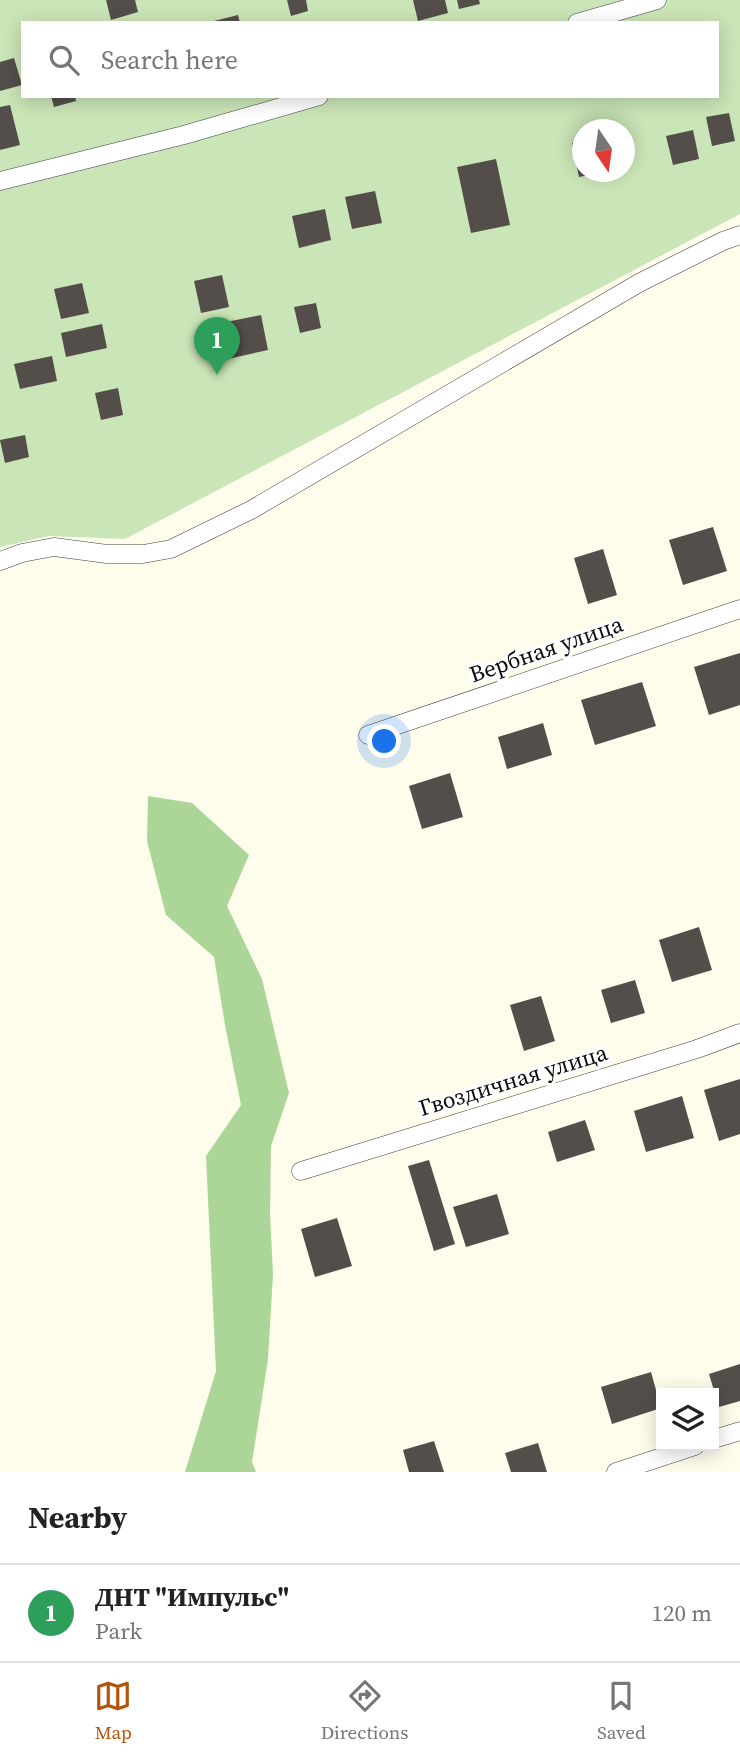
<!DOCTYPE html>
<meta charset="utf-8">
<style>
body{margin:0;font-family:"Source Serif 4",serif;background:#f2f2f2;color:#222}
.controls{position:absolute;right:21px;bottom:21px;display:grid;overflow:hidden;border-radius:0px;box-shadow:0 4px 18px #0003}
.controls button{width:63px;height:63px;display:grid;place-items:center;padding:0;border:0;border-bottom:2px solid #e0e0e0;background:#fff;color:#222;font:35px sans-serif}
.compass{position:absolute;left:572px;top:119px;width:63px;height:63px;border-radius:50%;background:#fff;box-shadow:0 4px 18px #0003;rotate:167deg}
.you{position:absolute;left:385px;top:742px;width:24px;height:24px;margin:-18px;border:5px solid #fff;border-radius:50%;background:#1a73e8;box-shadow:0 0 0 10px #1a73e833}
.badge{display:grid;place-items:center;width:46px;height:46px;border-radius:50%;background:#b45309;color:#fff;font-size:23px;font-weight:700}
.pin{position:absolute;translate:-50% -58px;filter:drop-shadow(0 2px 4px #0008)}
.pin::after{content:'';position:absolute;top:37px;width:24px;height:21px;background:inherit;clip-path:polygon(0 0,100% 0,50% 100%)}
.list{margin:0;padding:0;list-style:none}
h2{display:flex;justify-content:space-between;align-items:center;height:91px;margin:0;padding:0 28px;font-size:30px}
h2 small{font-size:23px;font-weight:400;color:#767676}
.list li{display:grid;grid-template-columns:46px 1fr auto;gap:21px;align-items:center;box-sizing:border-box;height:98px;padding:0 28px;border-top:2px solid #e0e0e0}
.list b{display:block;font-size:26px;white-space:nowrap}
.list p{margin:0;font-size:23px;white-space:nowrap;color:#767676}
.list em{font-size:23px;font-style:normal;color:#767676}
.icon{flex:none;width:38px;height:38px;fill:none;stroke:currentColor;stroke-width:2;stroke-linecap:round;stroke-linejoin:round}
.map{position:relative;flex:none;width:740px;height:1472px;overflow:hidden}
.search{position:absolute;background:#fff;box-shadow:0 4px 18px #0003;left:21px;right:21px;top:21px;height:77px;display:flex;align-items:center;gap:18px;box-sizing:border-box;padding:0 24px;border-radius:0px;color:#767676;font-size:26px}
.sheet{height:189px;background:#fff}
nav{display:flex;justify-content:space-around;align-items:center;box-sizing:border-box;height:98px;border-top:2px solid #e0e0e0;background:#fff;font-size:19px;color:#767676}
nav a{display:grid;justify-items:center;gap:4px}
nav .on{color:#b45309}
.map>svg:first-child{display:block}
.green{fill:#cae5b7;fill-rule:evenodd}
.forest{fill:#acd598}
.building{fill:#534e49}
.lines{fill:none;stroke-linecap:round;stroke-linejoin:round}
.street-casing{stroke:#3e3e3e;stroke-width:19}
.street{stroke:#fff;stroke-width:18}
.labels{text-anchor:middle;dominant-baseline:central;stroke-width:7;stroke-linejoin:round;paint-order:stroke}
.street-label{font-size:23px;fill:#0b0b0b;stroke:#fff}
</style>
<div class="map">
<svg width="740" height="1472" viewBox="0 0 740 1472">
<rect width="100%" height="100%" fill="#fefceb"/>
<path class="green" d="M0 0H740V214L125 539 49 536 0 547ZM23 23H717V96H23ZM582 130H624V172H582Z"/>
<path class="forest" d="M148 796 192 803 249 855 227 906 262 979 289 1093 271 1146 270 1214 273 1274 268 1359 252 1462 256 1472H185L216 1371 206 1156 241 1105 225 1025 214 957 166 915 147 841Z"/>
<g class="building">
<path d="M106 0H135L138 12 111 20Z"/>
<path d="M287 0H306L308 11 291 16Z"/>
<path d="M413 0H445L448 13 418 21Z"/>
<path d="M457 0H479L480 4 459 9Z"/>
<path d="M238 15 240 23H210V22Z"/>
<path d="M14 58 22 85 0 91V62Z"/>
<path d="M51 96H75L76 101 54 107Z"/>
<path d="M10 105 20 145 0 150V107Z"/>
<path d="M729 113 735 141 712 146 706 117Z"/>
<path d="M693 130 699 159 673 165 666 136Z"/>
<path d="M582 141V172L599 173 579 177 572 143Z"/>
<path d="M496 159 510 225 471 233 457 167Z"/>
<path d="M375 191 382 223 352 229 345 197Z"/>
<path d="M325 209 331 240 299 248 292 216Z"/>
<path d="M222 275 229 307 201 313 194 281Z"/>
<path d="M82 283 89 313 61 319 54 289Z"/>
<path d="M316 303 321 328 300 333 294 307Z"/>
<path d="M261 315 268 350 214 362 206 326Z"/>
<path d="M102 324 107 348 66 357 61 333Z"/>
<path d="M52 356 57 381 20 389 14 364Z"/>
<path d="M118 388 123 415 101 420 95 393Z"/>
<path d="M25 435 29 457 5 463 0 440Z"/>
<path d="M713 527 727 571 683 585 669 540Z"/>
<path d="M603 549 617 595 588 604 574 558Z"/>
<path d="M740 653V705L709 715 694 667Z"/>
<path d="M642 682 656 726 595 745 581 700Z"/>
<path d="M543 723 552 755 507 769 498 737Z"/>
<path d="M450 773 463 817 422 829 409 786Z"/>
<path d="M699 927 712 970 672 982 659 940Z"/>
<path d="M635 980 645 1013 611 1023 601 990Z"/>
<path d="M541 996 555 1041 524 1051 510 1005Z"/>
<path d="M740 1079V1134L719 1141 704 1090Z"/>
<path d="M682 1096 694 1138 646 1152 634 1111Z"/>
<path d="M585 1120 595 1150 557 1162 548 1132Z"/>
<path d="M429 1160 455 1244 434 1251 408 1166Z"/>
<path d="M497 1194 509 1234 466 1247 453 1207Z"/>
<path d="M337 1218 352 1266 315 1277 301 1229Z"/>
<path d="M740 1364V1401L719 1407 709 1374Z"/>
<path d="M651 1372 661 1408 612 1424 601 1387Z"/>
<path d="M434 1441 444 1472H409L403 1450Z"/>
<path d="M538 1443 547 1472H511L505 1453Z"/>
</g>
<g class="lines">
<g class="street-casing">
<g id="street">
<path d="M577 23 657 0"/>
<path d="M0 181 184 135 319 96"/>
<path d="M0 561 22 553 54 547 107 554H143L171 549 251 510 639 283 723 241 740 235"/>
<path d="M368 735 740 609"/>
<path d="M301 1171 697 1049 740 1033"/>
<path d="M714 1439 740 1431"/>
<path d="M616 1472 695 1446"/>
</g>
</g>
<use href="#street" class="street"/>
</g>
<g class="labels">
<g class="street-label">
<text transform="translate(546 649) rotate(-19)">Вербная улица</text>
<text transform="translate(513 1080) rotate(-17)">Гвоздичная улица</text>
</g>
</g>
</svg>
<div class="controls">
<button><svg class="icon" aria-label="layers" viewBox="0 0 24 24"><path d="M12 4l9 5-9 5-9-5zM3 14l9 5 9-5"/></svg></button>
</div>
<svg class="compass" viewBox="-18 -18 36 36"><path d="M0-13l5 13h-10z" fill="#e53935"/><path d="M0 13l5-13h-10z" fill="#767676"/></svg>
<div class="you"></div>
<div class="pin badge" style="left:217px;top:375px;background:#2e9e5b">1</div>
<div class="search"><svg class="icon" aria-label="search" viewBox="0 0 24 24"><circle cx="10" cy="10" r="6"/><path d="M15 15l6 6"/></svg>Search here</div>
</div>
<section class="sheet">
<h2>Nearby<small></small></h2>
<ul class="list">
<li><span class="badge" style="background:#2e9e5b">1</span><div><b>ДНТ &quot;Импульс&quot;</b><p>Park</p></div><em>120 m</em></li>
</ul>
</section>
<nav>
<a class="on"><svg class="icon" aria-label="map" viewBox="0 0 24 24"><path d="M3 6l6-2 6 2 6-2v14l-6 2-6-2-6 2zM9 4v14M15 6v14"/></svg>Map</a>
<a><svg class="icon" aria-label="directions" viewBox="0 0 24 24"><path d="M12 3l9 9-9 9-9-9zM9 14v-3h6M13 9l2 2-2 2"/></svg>Directions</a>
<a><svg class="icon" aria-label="saved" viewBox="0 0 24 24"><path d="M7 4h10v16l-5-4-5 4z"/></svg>Saved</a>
</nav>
